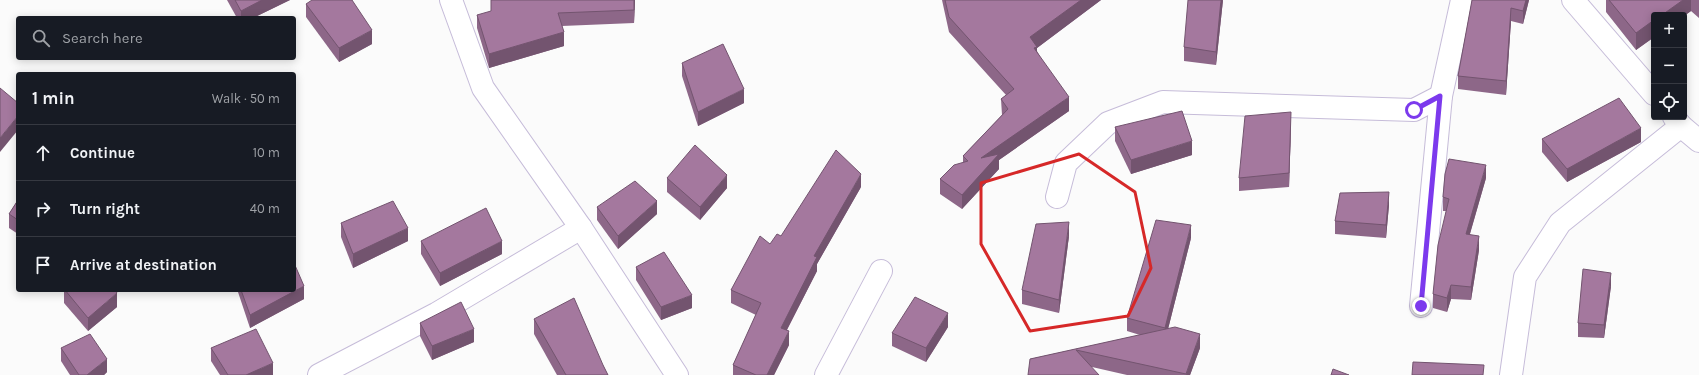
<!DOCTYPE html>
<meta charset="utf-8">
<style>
body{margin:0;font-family:Karla,sans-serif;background:#20242c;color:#f1f3f6}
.controls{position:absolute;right:12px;top:12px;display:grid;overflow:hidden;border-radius:4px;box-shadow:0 2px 10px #0003}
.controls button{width:36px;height:36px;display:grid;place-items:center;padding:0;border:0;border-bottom:1px solid #363941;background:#171b24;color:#f1f3f6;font:20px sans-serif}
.stop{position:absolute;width:12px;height:12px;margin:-9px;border:3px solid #7c3aed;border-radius:50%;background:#fff}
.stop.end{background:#7c3aed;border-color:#fff;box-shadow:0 1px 4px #0008}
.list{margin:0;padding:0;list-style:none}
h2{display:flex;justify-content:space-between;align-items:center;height:52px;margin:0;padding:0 16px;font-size:17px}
h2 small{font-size:13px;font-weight:400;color:#9ea1a6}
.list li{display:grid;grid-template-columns:26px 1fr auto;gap:12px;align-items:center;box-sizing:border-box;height:56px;padding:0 16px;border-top:1px solid #363941}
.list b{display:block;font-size:15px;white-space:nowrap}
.list em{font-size:13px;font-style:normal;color:#9ea1a6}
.icon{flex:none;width:22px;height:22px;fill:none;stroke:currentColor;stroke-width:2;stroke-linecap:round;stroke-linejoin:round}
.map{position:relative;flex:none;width:1699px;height:375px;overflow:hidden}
.search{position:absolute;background:#171b24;box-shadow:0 2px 10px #0003;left:16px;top:16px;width:280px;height:44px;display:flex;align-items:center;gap:10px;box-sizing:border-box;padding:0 14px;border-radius:4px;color:#9ea1a6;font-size:15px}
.panel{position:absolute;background:#171b24;box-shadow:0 2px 10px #0003;left:16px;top:72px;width:280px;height:220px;border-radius:4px}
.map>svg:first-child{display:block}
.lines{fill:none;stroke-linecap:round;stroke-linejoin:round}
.minor-casing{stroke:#c6bcd9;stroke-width:24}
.minor{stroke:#fff;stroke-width:22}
.wall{fill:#8d6788}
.shaded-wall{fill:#73546f}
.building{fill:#a4789e;stroke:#73546f}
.route{stroke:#7c3aed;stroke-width:5}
.marked{fill:none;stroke:#d62828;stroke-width:3;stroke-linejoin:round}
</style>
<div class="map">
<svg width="1699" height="375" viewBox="0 0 1699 375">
<rect width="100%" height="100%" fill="#fbfbfb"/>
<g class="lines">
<g class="minor-casing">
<g id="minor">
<path d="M451 0 483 88 581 228 677 375"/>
<path d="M1573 0 1654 94"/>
<path d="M1674 117 1681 126 1699 141"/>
<path d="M1057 197 1066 163 1108 123 1163 102 1414 110 1441 96"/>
<path d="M1421 306 1441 96 1462 0"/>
<path d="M319 375 436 314 581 228"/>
<path d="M826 375 881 271"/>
<path d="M1511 375 1525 277 1560 223 1681 126"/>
</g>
</g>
<use href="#minor" class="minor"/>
</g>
<g class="wall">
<path d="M227 0H290L253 18H237Z"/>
<path d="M635 0 634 23 562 26 564 46 489 68 477 28V15Z"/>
<path d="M942 0H1101L1037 48V51L1069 111 999 160V169L962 209 940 194V179L963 163V156L1002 115 1001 99 1006 95 949 32Z"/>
<path d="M1223 0 1216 65 1184 61V47Z"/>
<path d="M1472 0H1529L1523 24 1511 21 1506 95 1458 89V76Z"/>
<path d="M1606 0H1699V18L1691 11 1636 50 1606 12Z"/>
<path d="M306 4 372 44 339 62 306 17Z"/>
<path d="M682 63 744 103 698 126 682 76Z"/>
<path d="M1291 126 1289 187 1239 191V178Z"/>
<path d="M1115 127 1192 155 1131 174 1115 141Z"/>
<path d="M1542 139 1641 142 1567 182 1542 152Z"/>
<path d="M667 178 727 188 700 220 667 192Z"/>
<path d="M1486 178 1470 234 1479 250 1471 300 1451 299 1447 312 1433 308V294L1446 211H1443V197Z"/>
<path d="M861 187 817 264V271L787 330 789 345 774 375H733V365L756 315 731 303V290L770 244 781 236Z"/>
<path d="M18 200V234L9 228V214Z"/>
<path d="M1389 205 1386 238 1335 234V221Z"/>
<path d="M597 207 657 214 618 249 597 220Z"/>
<path d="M341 223 408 241 353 268 341 237Z"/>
<path d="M1069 236 1059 313 1022 304V290Z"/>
<path d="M1191 238 1168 329 1200 348 1190 375H1127L1092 367 1030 359 1140 335 1127 331V318Z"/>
<path d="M421 241 502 254 440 286 421 254Z"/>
<path d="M636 267 692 308 661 320 636 280Z"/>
<path d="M1611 286 1604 338 1578 337V323Z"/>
<path d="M64 290 117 307 88 331 64 303Z"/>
<path d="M238 290H294L304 299 250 328 238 292Z"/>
<path d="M534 319 603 365 608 375H557L534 334Z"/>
<path d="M420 323 474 342 432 360 420 336Z"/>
<path d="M948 327 926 362 892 346V333Z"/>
<path d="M61 348 107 372 104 375H70L61 361Z"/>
<path d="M211 348 273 375H220L211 361Z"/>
</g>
<g class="shaded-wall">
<path d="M262 0H290L253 18H241V11Z"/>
<path d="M634 0H635L634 23Z"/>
<path d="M1081 0H1101L1037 48V61L1030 37Z"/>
<path d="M1221 0H1223L1216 65V52Z"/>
<path d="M1526 0H1529L1523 24V11Z"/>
<path d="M1683 0H1691V11L1684 16 1662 15Z"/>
<path d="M1511 8V21L1506 95V81Z"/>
<path d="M1654 20V37L1636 50V33Z"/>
<path d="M372 30V44L339 62V48Z"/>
<path d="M564 32V46L489 68V54Z"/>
<path d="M744 89V103L698 126V112Z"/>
<path d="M1069 97V111L999 160V169L962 209V195L981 158Z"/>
<path d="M1291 112V126L1289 187V173Z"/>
<path d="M18 116V130L0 152V138Z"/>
<path d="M1641 128V142L1567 182V169Z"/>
<path d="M1192 141V155L1131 174V160Z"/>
<path d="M1486 165V178L1466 247V234Z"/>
<path d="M861 174V187L817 264V271L781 341V328L814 256Z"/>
<path d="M727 175V188L700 220V207Z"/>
<path d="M1389 192V205L1386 238V225Z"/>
<path d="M657 201V214L618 249V236Z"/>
<path d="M1069 222V236L1059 313V300Z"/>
<path d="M1191 225V238L1165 341V328Z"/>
<path d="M408 228V241L353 268V254Z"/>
<path d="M1479 236V250L1471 300V287Z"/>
<path d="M502 241V254L440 286V273Z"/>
<path d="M1611 273V286L1604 338V325Z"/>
<path d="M1451 285V299L1447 312V298Z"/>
<path d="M304 286V299L250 328V315Z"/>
<path d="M117 293V307L88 331V318Z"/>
<path d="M692 295V308L661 320V307Z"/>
<path d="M948 313V327L926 362V348Z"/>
<path d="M474 329V342L432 360V346Z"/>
<path d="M789 331V345L774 375H767Z"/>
<path d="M1200 334V348L1190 375H1186Z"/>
<path d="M107 359V372L104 375H87Z"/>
<path d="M273 363V375H246Z"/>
</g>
<g class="building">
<path d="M235 0H262L241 11Z"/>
<path d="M312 0H352L372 30 339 48 306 4Z"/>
<path d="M491 0H634V10L558 13 564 32 489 54 477 15 491 11Z"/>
<path d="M945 0H1081L1030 37 1037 47 1034 48 1069 97 981 158 999 154 962 195 940 179 954 165 968 161 963 156 1008 109 1001 99 1014 89 949 17Z"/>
<path d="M1188 0H1221L1216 52 1184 47Z"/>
<path d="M1472 0H1526L1523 11 1511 8 1506 81 1458 76Z"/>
<path d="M1609 0H1683L1662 15H1654V20L1636 33Z"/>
<path d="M723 44 744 89 698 112 682 63Z"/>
<path d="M0 88 18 103V116L0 138Z"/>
<path d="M1619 98 1641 128 1567 169 1542 139Z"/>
<path d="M1182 111 1192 141 1131 160 1115 127Z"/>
<path d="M1291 112 1289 173 1239 178 1245 116Z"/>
<path d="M695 145 727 175 700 207 667 178Z"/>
<path d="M836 150 861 174 814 256 817 257 781 328 789 331 767 375H756L733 365 761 303 731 290 760 236 770 244 777 234 781 236Z"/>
<path d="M1449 159 1486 165 1466 234 1479 236 1471 287 1451 285 1447 298 1433 294 1438 245 1449 199 1443 197 1445 174Z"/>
<path d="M635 181 657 201 618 236 597 207Z"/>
<path d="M1389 192 1386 225 1335 221 1340 193Z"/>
<path d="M18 200V220L9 214Z"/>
<path d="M393 201 408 228 353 254 341 223Z"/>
<path d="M486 208 502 241 440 273 421 241Z"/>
<path d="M1156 220 1191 225 1165 328 1127 318Z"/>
<path d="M1069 222 1059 300 1022 290 1036 224Z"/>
<path d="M664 252 692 295 661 307 636 267Z"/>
<path d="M294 263 304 286 250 315 241 290H294Z"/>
<path d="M1583 269 1611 273 1604 325 1578 323Z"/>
<path d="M65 290H115L117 293 88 318Z"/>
<path d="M915 297 948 313 926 348 892 333Z"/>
<path d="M574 298 603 365 608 375H566L534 319Z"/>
<path d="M461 302 474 329 432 346 420 323Z"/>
<path d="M1175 327 1200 334 1186 374 1076 350 1099 375H1028L1030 359Z"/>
<path d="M256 329 273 363 246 375H228L211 348Z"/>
<path d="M90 334 107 359 87 375H79L61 348Z"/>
<path d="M1413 362 1484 365 1483 375H1412Z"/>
<path d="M1333 369 1349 375H1331Z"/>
</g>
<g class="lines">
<path class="route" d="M1414 110 1440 96 1421 306"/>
</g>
<path class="marked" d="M1079 154 1135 192 1151 268 1128 316 1030 331 981 244V183Z"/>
</svg>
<div class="controls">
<button>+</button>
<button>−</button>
<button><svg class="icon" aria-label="locate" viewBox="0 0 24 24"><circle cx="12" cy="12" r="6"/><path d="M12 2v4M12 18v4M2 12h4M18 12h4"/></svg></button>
</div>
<div class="stop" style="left:1414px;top:110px"></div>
<div class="stop end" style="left:1421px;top:306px"></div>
<div class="search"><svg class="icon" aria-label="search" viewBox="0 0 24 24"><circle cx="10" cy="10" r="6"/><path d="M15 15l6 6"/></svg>Search here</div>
<section class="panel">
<h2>1 min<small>Walk · 50 m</small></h2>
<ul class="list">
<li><svg class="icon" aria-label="ahead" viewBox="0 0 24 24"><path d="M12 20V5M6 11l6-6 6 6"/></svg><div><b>Continue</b></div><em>10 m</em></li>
<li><svg class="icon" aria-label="right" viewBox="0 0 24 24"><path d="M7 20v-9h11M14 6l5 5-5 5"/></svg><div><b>Turn right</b></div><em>40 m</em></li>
<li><svg class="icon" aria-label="arrive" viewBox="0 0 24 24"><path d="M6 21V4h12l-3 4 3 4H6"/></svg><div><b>Arrive at destination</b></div></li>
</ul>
</section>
</div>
